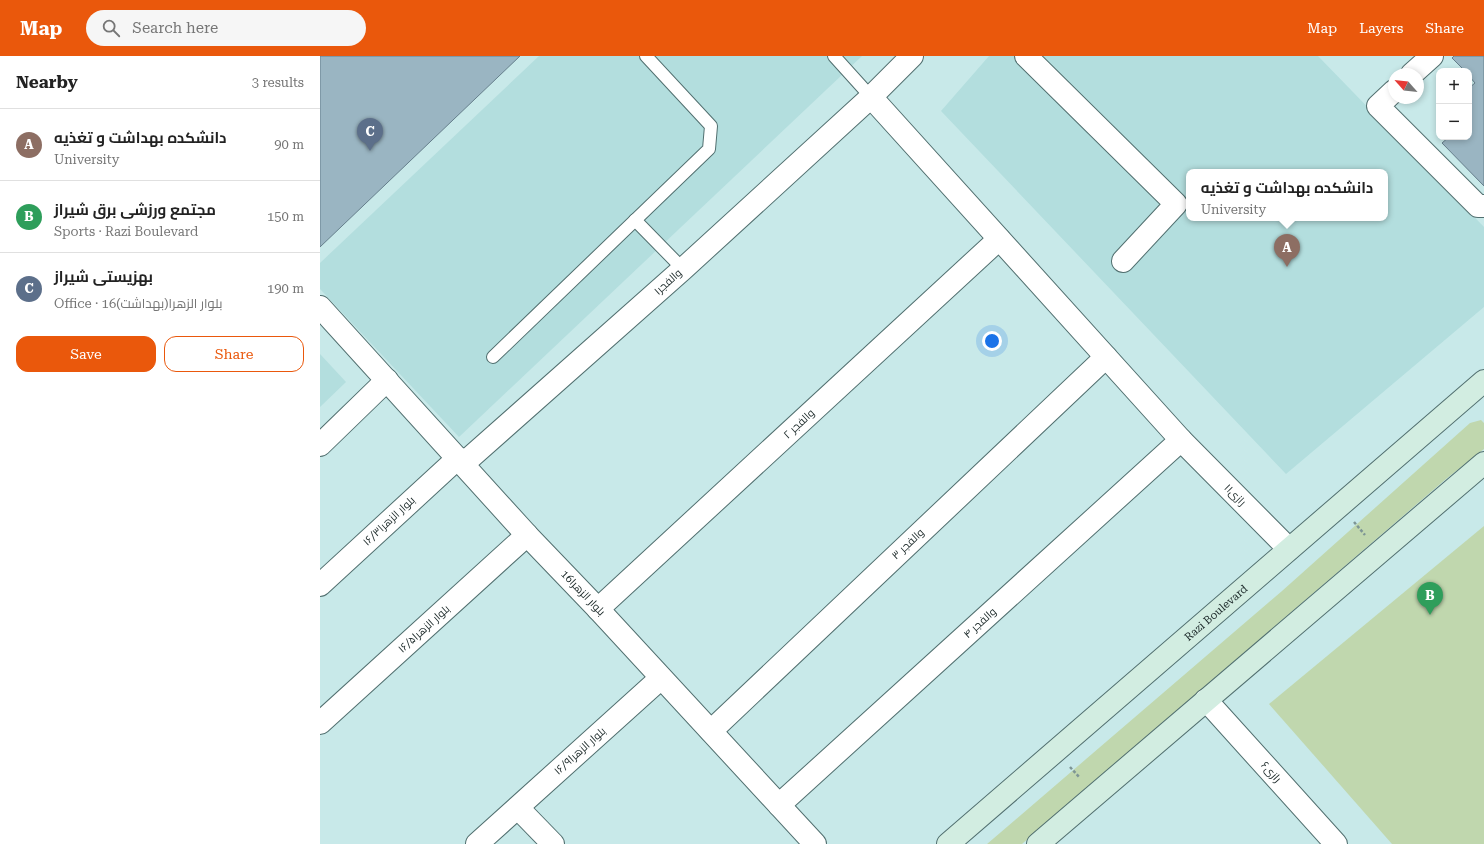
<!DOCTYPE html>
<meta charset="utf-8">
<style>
body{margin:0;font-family:"Roboto Serif",Cairo,serif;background:#f6f6f6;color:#222}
.controls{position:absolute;right:12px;top:12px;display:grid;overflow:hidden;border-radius:8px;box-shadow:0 2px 6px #0003}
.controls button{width:36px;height:36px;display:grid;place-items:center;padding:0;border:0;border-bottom:1px solid #e0e0e0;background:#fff;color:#222;font:20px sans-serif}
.compass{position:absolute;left:1068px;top:12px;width:36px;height:36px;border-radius:50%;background:#fff;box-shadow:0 2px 6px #0003;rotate:297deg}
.you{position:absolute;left:672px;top:285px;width:14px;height:14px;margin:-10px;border:3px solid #fff;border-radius:50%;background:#1a73e8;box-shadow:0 0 0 6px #1a73e833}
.badge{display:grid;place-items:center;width:26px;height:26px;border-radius:50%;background:#ea580c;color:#fff;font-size:13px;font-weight:700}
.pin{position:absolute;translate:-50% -33px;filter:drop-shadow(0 1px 2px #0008)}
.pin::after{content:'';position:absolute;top:21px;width:14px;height:12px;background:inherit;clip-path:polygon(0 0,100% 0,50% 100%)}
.popup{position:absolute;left:866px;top:113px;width:202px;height:52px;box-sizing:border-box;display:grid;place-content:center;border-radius:8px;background:#fff;filter:drop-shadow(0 1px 3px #0005);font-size:13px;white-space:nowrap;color:#767676}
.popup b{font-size:15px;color:#222}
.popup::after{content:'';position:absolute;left:50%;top:100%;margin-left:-8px;border:8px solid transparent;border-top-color:#fff}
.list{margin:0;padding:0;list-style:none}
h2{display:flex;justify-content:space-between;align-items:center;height:52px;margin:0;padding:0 16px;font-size:17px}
h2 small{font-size:13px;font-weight:400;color:#767676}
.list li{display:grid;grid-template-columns:26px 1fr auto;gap:12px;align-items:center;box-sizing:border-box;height:72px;padding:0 16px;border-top:1px solid #e0e0e0}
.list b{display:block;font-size:15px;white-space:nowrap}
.list p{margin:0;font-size:13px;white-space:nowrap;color:#767676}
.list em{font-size:13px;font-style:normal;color:#767676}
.actions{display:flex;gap:8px;padding:12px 16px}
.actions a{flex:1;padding:9px 0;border:1px solid #ea580c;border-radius:12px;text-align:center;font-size:14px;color:#ea580c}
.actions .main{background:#ea580c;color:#fff}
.icon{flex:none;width:22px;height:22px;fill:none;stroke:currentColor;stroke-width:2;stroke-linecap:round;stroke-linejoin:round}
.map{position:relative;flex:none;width:1164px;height:788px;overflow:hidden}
header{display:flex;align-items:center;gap:24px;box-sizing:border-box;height:56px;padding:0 20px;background:#ea580c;color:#fff}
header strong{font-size:19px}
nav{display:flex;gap:22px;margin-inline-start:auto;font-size:14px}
.search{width:280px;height:36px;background:#f6f6f6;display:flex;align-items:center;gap:10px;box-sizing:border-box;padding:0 14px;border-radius:22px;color:#767676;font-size:15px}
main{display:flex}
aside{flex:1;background:#fff}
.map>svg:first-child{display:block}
.built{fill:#b3dede;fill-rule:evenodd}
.green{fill:#c0d7ae}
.building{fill:#9ab5c2;stroke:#657e8b}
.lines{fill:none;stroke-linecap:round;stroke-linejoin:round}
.lane-casing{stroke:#516f6f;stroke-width:14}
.street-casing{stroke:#516f6f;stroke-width:24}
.secondary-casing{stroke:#516f6f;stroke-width:24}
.path{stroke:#7d9595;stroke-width:2.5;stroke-dasharray:3 2;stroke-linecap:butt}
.lane{stroke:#fff;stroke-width:12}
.street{stroke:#fff;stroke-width:22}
.secondary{stroke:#d2ede1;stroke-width:22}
.labels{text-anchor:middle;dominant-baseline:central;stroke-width:3;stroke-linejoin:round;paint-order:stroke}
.street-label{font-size:11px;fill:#212e2e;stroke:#fff}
</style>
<header>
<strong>Map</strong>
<div class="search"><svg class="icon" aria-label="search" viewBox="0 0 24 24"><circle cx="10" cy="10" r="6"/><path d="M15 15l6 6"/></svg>Search here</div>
<nav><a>Map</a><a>Layers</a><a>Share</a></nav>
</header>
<main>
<aside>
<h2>Nearby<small>3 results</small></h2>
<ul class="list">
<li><span class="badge" style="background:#8d6e63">A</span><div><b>دانشکده بهداشت و تغذیه</b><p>University</p></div><em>90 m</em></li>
<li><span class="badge" style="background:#2e9e5b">B</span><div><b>مجتمع ورزشی برق شیراز</b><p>Sports · Razi Boulevard</p></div><em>150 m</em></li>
<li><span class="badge" style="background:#5c6f8a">C</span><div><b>بهزیستی شیراز</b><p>Office · 16بلوار الزهرا(بهداشت)</p></div><em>190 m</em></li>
</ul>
<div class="actions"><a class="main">Save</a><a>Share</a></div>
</aside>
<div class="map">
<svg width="1164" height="788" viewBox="0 0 1164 788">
<rect width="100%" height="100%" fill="#c8e9e9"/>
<g class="built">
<path d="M219 0H542L139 381 0 233V207Z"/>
<path d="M669 0H998L1164 171V251L966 418 621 55ZM869 116H1065V162H869Z"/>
<path d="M0 298 26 326 0 351Z"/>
</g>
<g class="green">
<path d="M1161 364 1164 367V393L1126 423 702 788H667L962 535 1150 367Z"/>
<path d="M1164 470V788H1072L949 648Z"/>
</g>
<g class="building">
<path d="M0 0H200L0 191Z"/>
<path d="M1134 0H1164V130L1122 87 1129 81H1149V32L1155 27 1149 20V15H1145L1132 2Z"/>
</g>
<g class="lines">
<g class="lane-casing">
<g id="lane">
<path d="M514 0 551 41"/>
<path d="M315 164 363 213"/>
<path d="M173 301 389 93 391 70 326 0"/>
</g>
</g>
<g class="street-casing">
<g id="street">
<path d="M706 0 856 148 803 205"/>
<path d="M1092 18 1112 0"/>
<path d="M1074 35 1058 50 1158 150H1164"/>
<path d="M551 41 861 384 969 493"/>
<path d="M0 251 207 479 278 553 495 788"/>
<path d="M0 389 67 324"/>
<path d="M143 408 363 213 551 41 592 0"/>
<path d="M0 529 138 402"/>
<path d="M278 553 679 183"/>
<path d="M886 644 1016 788"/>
<path d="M0 667 207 479"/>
<path d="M391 675 786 301"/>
<path d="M459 749 861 384"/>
<path d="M198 752 233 788"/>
<path d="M157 788 341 622"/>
</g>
</g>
<g class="secondary-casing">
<g id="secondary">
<path id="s1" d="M628 788 1164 325"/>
<path d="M718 788 1164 407"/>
</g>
</g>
<g class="path">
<path d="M1034 466 1045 479"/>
<path d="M750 711 760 722"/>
</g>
<use href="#lane" class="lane"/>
<use href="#street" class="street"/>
<use href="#secondary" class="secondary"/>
</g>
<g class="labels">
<g class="street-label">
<text transform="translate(348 226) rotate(-42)">والفجر۱</text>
<text transform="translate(479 368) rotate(-43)">والفجر ۲</text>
<text transform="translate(915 439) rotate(45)">رازی۱۱</text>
<text transform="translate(69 465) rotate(-43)">بلوار الزهرا۱۶/۳</text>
<text transform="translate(588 488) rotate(-43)">والفجر ۳</text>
<text transform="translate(263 537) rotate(46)">16بلوار الزهرا</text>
<text stroke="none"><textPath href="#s1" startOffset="354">Razi Boulevard</textPath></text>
<text transform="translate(660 567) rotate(-42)">والفجر ۴</text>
<text transform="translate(104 573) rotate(-42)">بلوار الزهرا۱۶/۵</text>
<text transform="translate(260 695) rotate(-42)">بلوار الزهرا۱۶/۹</text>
<text transform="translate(951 716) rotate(48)">رازی۶</text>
</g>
</g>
</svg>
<div class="controls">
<button>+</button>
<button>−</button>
</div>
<svg class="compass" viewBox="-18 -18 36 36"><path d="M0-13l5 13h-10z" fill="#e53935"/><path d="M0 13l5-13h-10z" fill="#767676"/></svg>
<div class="you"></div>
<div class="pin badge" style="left:967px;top:211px;background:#8d6e63">A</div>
<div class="popup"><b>دانشکده بهداشت و تغذیه</b>University</div>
<div class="pin badge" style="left:1110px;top:559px;background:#2e9e5b">B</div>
<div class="pin badge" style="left:50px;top:95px;background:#5c6f8a">C</div>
</div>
</main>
